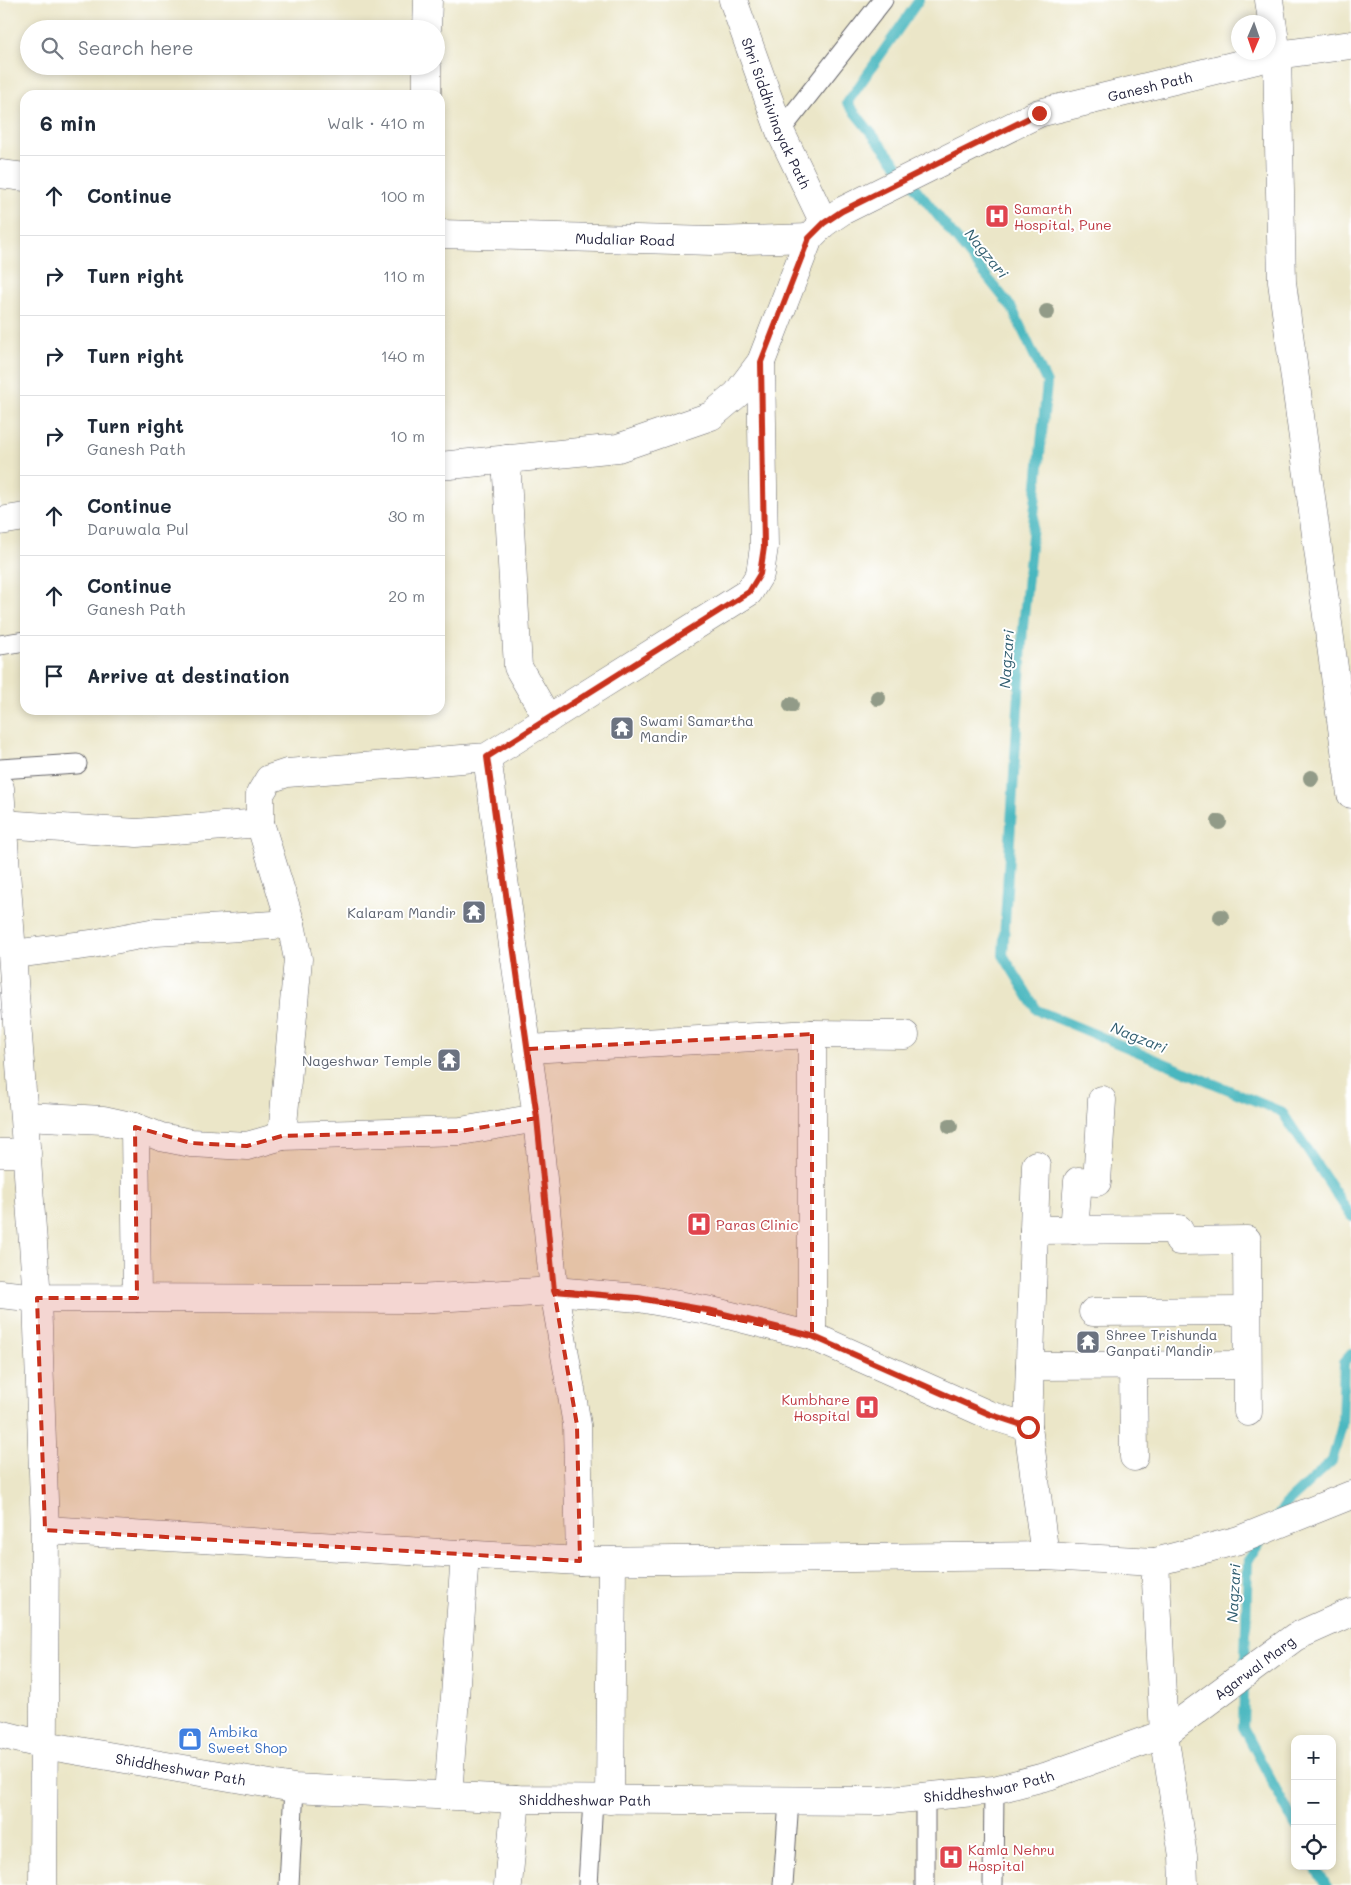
<!DOCTYPE html>
<meta charset="utf-8">
<style>
body{margin:0;font-family:Mali,sans-serif;background:#f2f2f3;color:#1f2937}
.controls{position:absolute;right:15px;bottom:15px;display:grid;overflow:hidden;border-radius:10px;box-shadow:0 2px 8px #0003}
.controls button{width:45px;height:45px;display:grid;place-items:center;padding:0;border:0;border-bottom:1px solid #e0e1e3;background:#fff;color:#1f2937;font:25px sans-serif}
.compass{position:absolute;left:1231px;top:15px;width:45px;height:45px;border-radius:50%;background:#fff;box-shadow:0 2px 8px #0003;rotate:182deg}
.stop{position:absolute;width:15px;height:15px;margin:-11px;border:4px solid #c8321e;border-radius:50%;background:#fff}
.stop.end{background:#c8321e;border-color:#fff;box-shadow:0 1px 5px #0008}
.list{margin:0;padding:0;list-style:none}
h2{display:flex;justify-content:space-between;align-items:center;height:65px;margin:0;padding:0 20px;font-size:21px}
h2 small{font-size:16px;font-weight:400;color:#747a83}
.list li{display:grid;grid-template-columns:32px 1fr auto;gap:15px;align-items:center;box-sizing:border-box;height:80px;padding:0 20px;border-top:1px solid #e0e1e3}
.list b{display:block;font-size:19px;white-space:nowrap}
.list p{margin:0;font-size:16px;white-space:nowrap;color:#747a83}
.list em{font-size:16px;font-style:normal;color:#747a83}
.icon{flex:none;width:28px;height:28px;fill:none;stroke:currentColor;stroke-width:2;stroke-linecap:round;stroke-linejoin:round}
.map{position:relative;flex:none;width:1351px;height:1885px;overflow:hidden}
.search{position:absolute;background:#fff;box-shadow:0 2px 8px #0003;left:20px;top:20px;width:425px;height:55px;display:flex;align-items:center;gap:12px;box-sizing:border-box;padding:0 18px;border-radius:28px;color:#747a83;font-size:19px}
.panel{position:absolute;background:#fff;box-shadow:0 2px 8px #0003;left:20px;top:90px;width:425px;height:625px;border-radius:15px}
.map>svg:first-child{display:block}
.lines{fill:none;stroke-linecap:round;stroke-linejoin:round}
.stream{stroke:#48b7bf;stroke-width:10}
.service-casing{stroke:#68676c;stroke-width:21}
.minor-casing{stroke:#68676c;stroke-width:29}
.tertiary-casing{stroke:#68676c;stroke-width:29}
.service{stroke:#fff;stroke-width:19}
.minor{stroke:#fff;stroke-width:28}
.tertiary{stroke:#fff;stroke-width:28}
.tree{fill:#929b88}
.route{stroke:#c8321e;stroke-width:6}
.marked{fill:#c8321e;fill-opacity:0.2;stroke:#c8321e;stroke-width:4;stroke-dasharray:10 6;stroke-linejoin:round}
.labels{text-anchor:middle;dominant-baseline:central;stroke-width:4;stroke-linejoin:round;paint-order:stroke}
.street-label{font-size:14px;fill:#22223b;stroke:#fff}
.health-label{font-size:14px;fill:#be3a42;stroke:#fff;text-anchor:start}
.worship-label{font-size:14px;fill:#5b616d;stroke:#fff;text-anchor:start}
.shop-label{font-size:14px;fill:#366cbe;stroke:#fff;text-anchor:start}
.water-label{font-size:15px;font-style:italic;fill:#315e70;stroke:#fff}
</style>
<div class="map">
<svg width="1351" height="1885" viewBox="0 0 1351 1885">
<rect width="100%" height="100%" fill="#fff"/>
<filter id="ink" filterUnits="userSpaceOnUse"><feTurbulence type="fractalNoise" baseFrequency=".02" numOctaves="2"/><feDisplacementMap in="SourceGraphic" scale="10" xChannelSelector="R" yChannelSelector="G"/><feConvolveMatrix kernelMatrix="1 2 1 2 8 2 1 2 1" color-interpolation-filters="sRGB"/></filter>
<filter id="wash" filterUnits="userSpaceOnUse"><feTurbulence type="fractalNoise" baseFrequency=".0096" numOctaves="4" result="noise"/><feDisplacementMap in="SourceGraphic" scale="20" xChannelSelector="R" yChannelSelector="G"/><feGaussianBlur stdDeviation="1.12" result="paint"/><feColorMatrix in="noise" values="0 0 0 0 0 0 0 0 0 0 0 0 0 0 0 0 0 1.4 0 .05"/><feComposite in="paint" operator="in"/></filter>
<g filter="url(#wash)">
<rect width="100%" height="100%" fill="#ebe6c8"/>
<g class="lines">
<g class="stream">
<path d="M919 0 847 103 1012 308 1047 383 1023 627 1003 955 1037 1010 1282 1112 1351 1216"/>
<path d="M1276 1518 1285 1505 1332 1461 1342 1425 1344 1362 1351 1354"/>
<path d="M1262 1538 1248 1559 1243 1727 1295 1825"/>
<path d="M1316 1866 1326 1885"/>
</g>
</g>
</g>
<g filter="url(#ink)">
<g class="lines">
<g class="service-casing">
<g id="service">
<path d="M780 131 883 0"/>
<path d="M0 645 25 641"/>
<path d="M0 769 77 764"/>
<path d="M925 1796V1885"/>
<path d="M289 1885 294 1788"/>
<path d="M588 1885 593 1800"/>
<path d="M783 1885 789 1801"/>
<path d="M993 1885 994 1790"/>
</g>
</g>
<g class="minor-casing">
<g id="minor">
<path d="M427 29 428 0"/>
<path d="M1277 55 1282 282 1351 794"/>
<path d="M427 95V66"/>
<path d="M506 459 518 667 548 719"/>
<path d="M487 757 537 1118 554 1291 577 1425 580 1561"/>
<path d="M0 788 37 1298 45 1530 43 1885"/>
<path d="M260 823 291 924 298 959 282 1136"/>
<path d="M2 824 137 833 260 823V794L269 779 287 773 487 757 516 739 749 592 760 574 764 547 761 362"/>
<path d="M14 954 92 944 156 932 291 924"/>
<path d="M528 1049 812 1034 905 1035"/>
<path d="M25 1116 103 1120 135 1127 161 1137 191 1143 247 1146 282 1136 461 1131 537 1118"/>
<path d="M135 1127 137 1298"/>
<path d="M0 1153H27"/>
<path d="M1034 1230 1179 1229V1241L1247 1240 1248 1412"/>
<path d="M1074 1230 1078 1181 1097 1182 1102 1100"/>
<path d="M0 1294 37 1298 417 1299 554 1291 639 1298 712 1311 812 1336 989 1415 1028 1427 1045 1556"/>
<path d="M1093 1312 1247 1311"/>
<path d="M812 1336V1034"/>
<path d="M1133 1365 1134 1457"/>
<path d="M1030 1366 1247 1365"/>
<path d="M1028 1427 1036 1165"/>
<path d="M45 1530 580 1561 1045 1556 1155 1562 1164 1734 1183 1856 1184 1885"/>
<path d="M1155 1562 1239 1540 1351 1495"/>
<path d="M448 1796 465 1554"/>
<path d="M610 1800 612 1561"/>
<path d="M508 1885 516 1799"/>
</g>
</g>
<g class="tertiary-casing">
<g id="tertiary">
<path id="s1" d="M733 0 780 131 824 223"/>
<path d="M1269 0 1277 55"/>
<path d="M0 174 25 177"/>
<path id="s2" d="M440 234 713 241 809 238"/>
<path id="s3" d="M440 466 618 448 711 416 737 394 761 362 809 238 824 223 842 211 1039 113 1277 55 1351 45"/>
<path d="M0 521 25 517"/>
<path id="s4" d="M0 1734 44 1745 294 1788 516 1799 880 1801 994 1790 1048 1776 1164 1734 1295 1637 1351 1612"/>
</g>
</g>
<use href="#service" class="service"/>
<use href="#minor" class="minor"/>
<use href="#tertiary" class="tertiary"/>
</g>
<g class="tree">
<circle cx="1047" cy="312" r="8"/>
<circle cx="878" cy="698" r="8"/>
<circle cx="791" cy="705" r="8"/>
<circle cx="1311" cy="778" r="8"/>
<circle cx="1219" cy="822" r="8"/>
<circle cx="1221" cy="917" r="8"/>
<circle cx="950" cy="1126" r="8"/>
</g>
</g>
<g class="lines" filter="url(#ink)">
<path class="route" d="M1028 1427 989 1414 812 1336 712 1311 638 1298 554 1291 537 1118 487 757 749 592 760 574 764 547 761 362 809 238 824 223 842 211 1039 113"/>
</g>
<path class="marked" d="M812 1034V1336L639 1298 554 1291 577 1425 580 1561 45 1530 37 1298H137L135 1127 191 1143 247 1146 282 1136 461 1131 537 1118 528 1049Z"/>
<defs>
<g id="hospital-square" transform="scale(1.25)"><rect x="-9" y="-9" width="18" height="18" rx="4" fill="#e0444e" stroke="#fff"/><path d="M-5-5h3v3.5h4V-5h3V5h-3V1.5h-4V5h-3Z" fill="#fff"/></g>
<g id="temple-square" transform="scale(1.25)"><rect x="-9" y="-9" width="18" height="18" rx="4" fill="#6b7280" stroke="#fff"/><path d="M0-6L5-2H3V0L6.5 2.5H4V6H1.5V3h-3V6H-4V2.5H-6.5L-3 0V-2H-5Z" fill="#fff"/></g>
<g id="shop-square" transform="scale(1.25)"><rect x="-9" y="-9" width="18" height="18" rx="4" fill="#3f7fe0" stroke="#fff"/><path d="M-5-2.5h2.3a2.7 3.5 0 0 1 5.4 0H5L5.5 6h-11ZM-1.5-2.5h3a1.5 2.3 0 0 0-3 0Z" fill="#fff"/></g>
</defs>
<g fill-rule="evenodd">
<use href="#hospital-square" x="997" y="216"/>
<use href="#temple-square" x="622" y="728"/>
<use href="#temple-square" x="474" y="912"/>
<use href="#temple-square" x="449" y="1060"/>
<use href="#hospital-square" x="699" y="1224"/>
<use href="#temple-square" x="1088" y="1342"/>
<use href="#hospital-square" x="867" y="1407"/>
<use href="#shop-square" x="190" y="1739"/>
<use href="#hospital-square" x="951" y="1857"/>
</g>
<g class="labels">
<g class="street-label">
<text stroke="none"><textPath href="#s3" startOffset="861">Ganesh Path</textPath></text>
<text stroke="none"><textPath href="#s1" startOffset="121">Shri Siddhivinayak Path</textPath></text>
<text stroke="none"><textPath href="#s2" startOffset="185">Mudaliar Road</textPath></text>
<text stroke="none"><textPath href="#s4" startOffset="1291">Agarwal Marg</textPath></text>
<text stroke="none"><textPath href="#s4" startOffset="184">Shiddheshwar Path</textPath></text>
<text stroke="none"><textPath href="#s4" startOffset="995">Shiddheshwar Path</textPath></text>
<text stroke="none"><textPath href="#s4" startOffset="590">Shiddheshwar Path</textPath></text>
</g>
<g class="health-label">
<text x="1014" y="208">Samarth<tspan x="1014" dy="16">Hospital, Pune</tspan></text>
<text x="716" y="1224">Paras Clinic</text>
<text x="850" y="1399" text-anchor="end">Kumbhare<tspan x="850" dy="16">Hospital</tspan></text>
<text x="968" y="1849">Kamla Nehru<tspan x="968" dy="16">Hospital</tspan></text>
</g>
<g class="worship-label">
<text x="640" y="720">Swami Samartha<tspan x="640" dy="16">Mandir</tspan></text>
<text x="456" y="912" text-anchor="end">Kalaram Mandir</text>
<text x="432" y="1060" text-anchor="end">Nageshwar Temple</text>
<text x="1106" y="1334">Shree Trishunda<tspan x="1106" dy="16">Ganpati Mandir</tspan></text>
</g>
<g class="shop-label">
<text x="208" y="1731">Ambika<tspan x="208" dy="16">Sweet Shop</tspan></text>
</g>
<g class="water-label">
<text transform="translate(987 253) rotate(51)">Nagzari</text>
<text transform="translate(1006 659) rotate(-86)">Nagzari</text>
<text transform="translate(1139 1037) rotate(22)">Nagzari</text>
<text transform="translate(1233 1593) rotate(-87)">Nagzari</text>
</g>
</g>
</svg>
<div class="controls">
<button>+</button>
<button>−</button>
<button><svg class="icon" aria-label="locate" viewBox="0 0 24 24"><circle cx="12" cy="12" r="6"/><path d="M12 2v4M12 18v4M2 12h4M18 12h4"/></svg></button>
</div>
<svg class="compass" viewBox="-18 -18 36 36"><path d="M0-13l5 13h-10z" fill="#e53935"/><path d="M0 13l5-13h-10z" fill="#747a83"/></svg>
<div class="stop" style="left:1028px;top:1427px"></div>
<div class="stop end" style="left:1039px;top:113px"></div>
<div class="search"><svg class="icon" aria-label="search" viewBox="0 0 24 24"><circle cx="10" cy="10" r="6"/><path d="M15 15l6 6"/></svg>Search here</div>
<section class="panel">
<h2>6 min<small>Walk · 410 m</small></h2>
<ul class="list">
<li><svg class="icon" aria-label="ahead" viewBox="0 0 24 24"><path d="M12 20V5M6 11l6-6 6 6"/></svg><div><b>Continue</b></div><em>100 m</em></li>
<li><svg class="icon" aria-label="right" viewBox="0 0 24 24"><path d="M7 20v-9h11M14 6l5 5-5 5"/></svg><div><b>Turn right</b></div><em>110 m</em></li>
<li><svg class="icon" aria-label="right" viewBox="0 0 24 24"><path d="M7 20v-9h11M14 6l5 5-5 5"/></svg><div><b>Turn right</b></div><em>140 m</em></li>
<li><svg class="icon" aria-label="right" viewBox="0 0 24 24"><path d="M7 20v-9h11M14 6l5 5-5 5"/></svg><div><b>Turn right</b><p>Ganesh Path</p></div><em>10 m</em></li>
<li><svg class="icon" aria-label="ahead" viewBox="0 0 24 24"><path d="M12 20V5M6 11l6-6 6 6"/></svg><div><b>Continue</b><p>Daruwala Pul</p></div><em>30 m</em></li>
<li><svg class="icon" aria-label="ahead" viewBox="0 0 24 24"><path d="M12 20V5M6 11l6-6 6 6"/></svg><div><b>Continue</b><p>Ganesh Path</p></div><em>20 m</em></li>
<li><svg class="icon" aria-label="arrive" viewBox="0 0 24 24"><path d="M6 21V4h12l-3 4 3 4H6"/></svg><div><b>Arrive at destination</b></div></li>
</ul>
</section>
</div>
